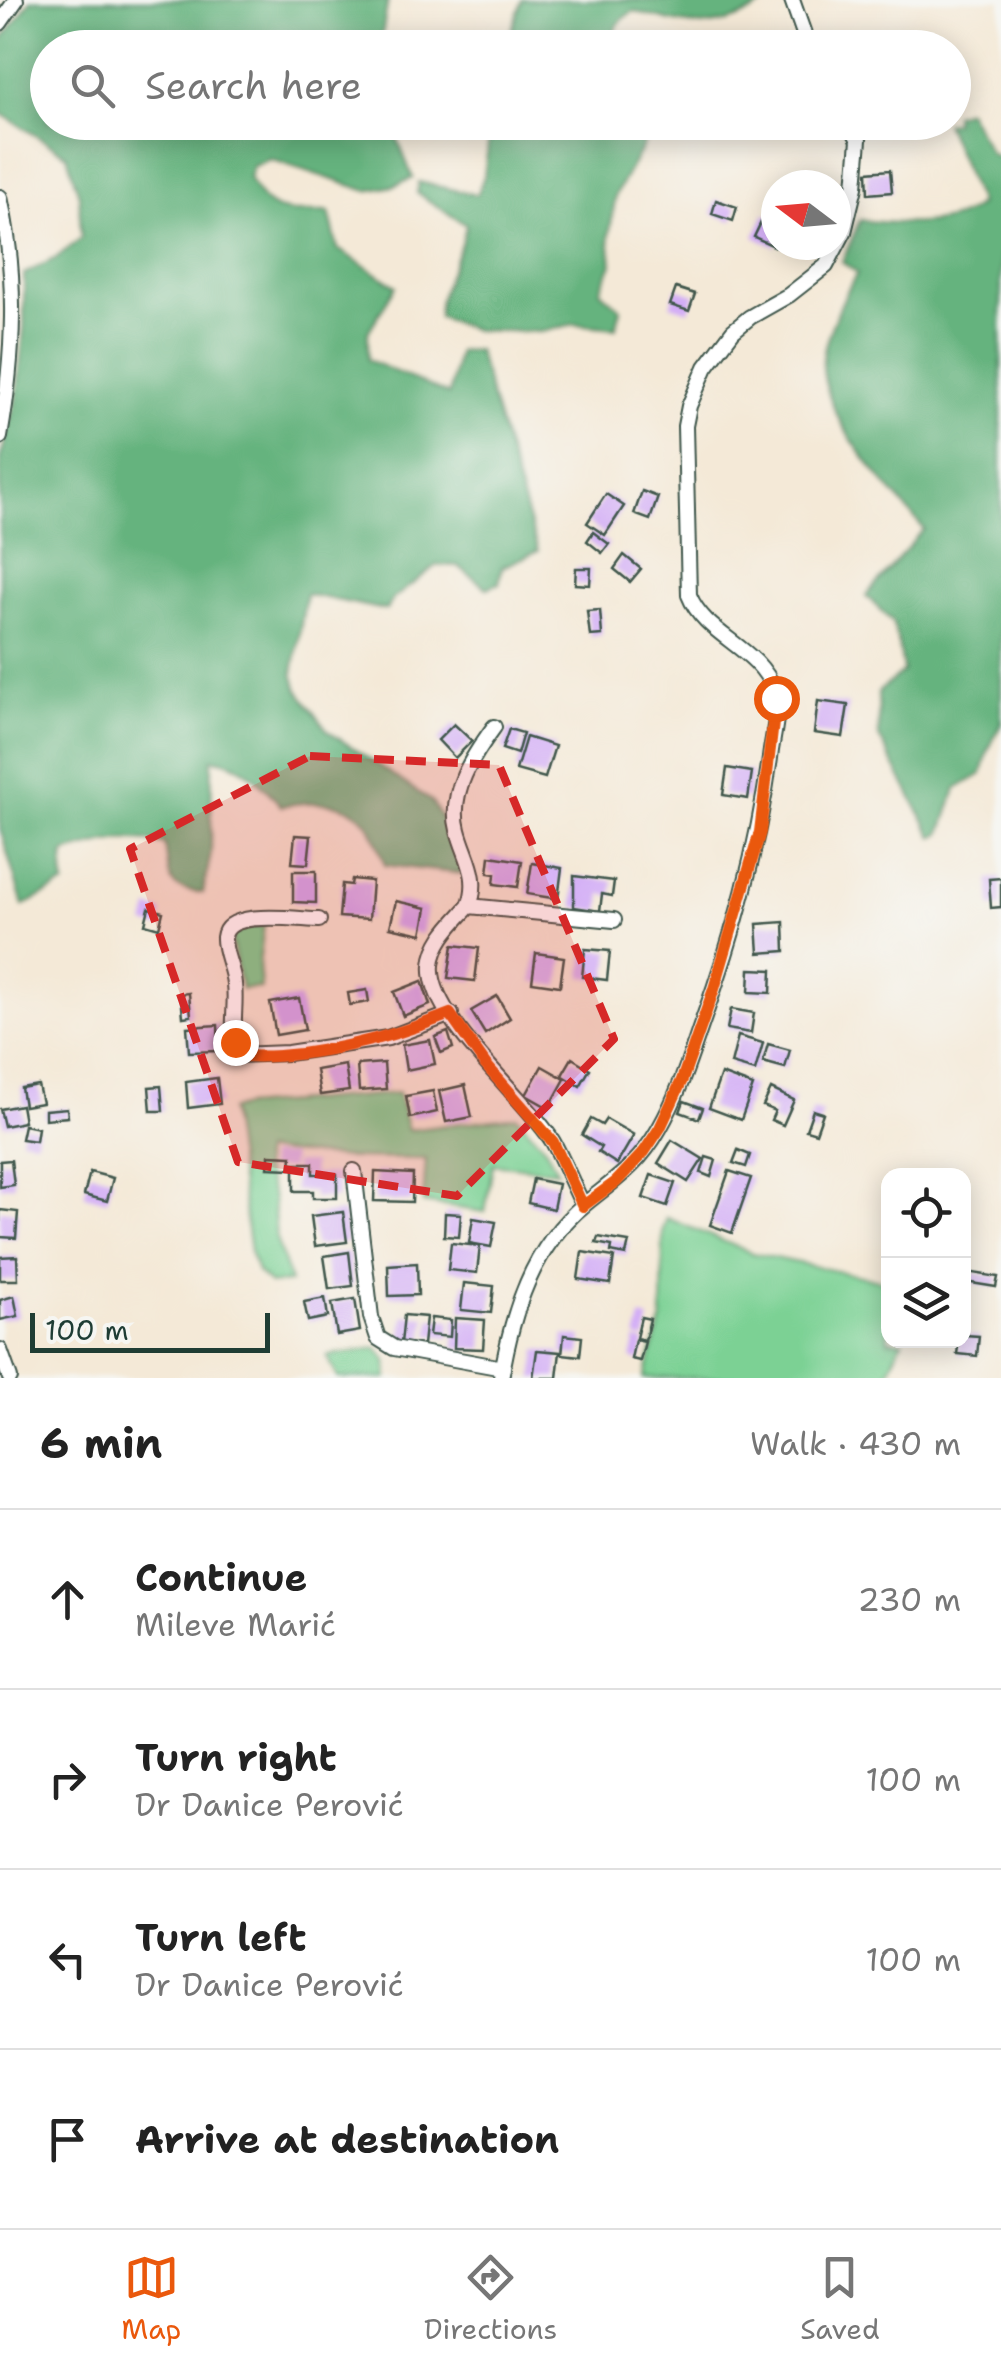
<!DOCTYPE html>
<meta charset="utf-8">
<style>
body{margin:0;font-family:"Shantell Sans",sans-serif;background:#f2f2f2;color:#222}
.controls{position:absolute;right:30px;bottom:30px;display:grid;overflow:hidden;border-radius:20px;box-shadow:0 5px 25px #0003}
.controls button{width:90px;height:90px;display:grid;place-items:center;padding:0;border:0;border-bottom:2px solid #e0e0e0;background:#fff;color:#222;font:50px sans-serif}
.compass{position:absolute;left:761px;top:170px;width:90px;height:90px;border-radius:50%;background:#fff;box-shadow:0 5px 25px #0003;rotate:286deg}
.scale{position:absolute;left:30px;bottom:25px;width:240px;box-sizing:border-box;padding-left:10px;border:5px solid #1f3d34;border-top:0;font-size:28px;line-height:35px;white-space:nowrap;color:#1f3d34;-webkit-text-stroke:8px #f6f6f2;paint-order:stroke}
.stop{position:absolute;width:30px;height:30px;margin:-22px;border:8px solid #ea580c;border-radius:50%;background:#fff}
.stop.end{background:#ea580c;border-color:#fff;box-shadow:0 2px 10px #0008}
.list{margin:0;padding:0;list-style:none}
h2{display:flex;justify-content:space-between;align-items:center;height:130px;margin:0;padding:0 40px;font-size:42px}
h2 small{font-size:32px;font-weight:400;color:#767676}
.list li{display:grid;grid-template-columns:65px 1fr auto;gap:30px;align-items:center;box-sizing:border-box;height:180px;padding:0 40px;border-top:2px solid #e0e0e0}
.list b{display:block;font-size:38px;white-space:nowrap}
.list p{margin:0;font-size:32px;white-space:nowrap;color:#767676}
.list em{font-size:32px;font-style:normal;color:#767676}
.icon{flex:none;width:55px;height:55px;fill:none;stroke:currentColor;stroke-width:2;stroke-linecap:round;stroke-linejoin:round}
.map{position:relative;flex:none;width:1001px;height:1378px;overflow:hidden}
.search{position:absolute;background:#fff;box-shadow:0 5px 25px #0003;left:30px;right:30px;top:30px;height:110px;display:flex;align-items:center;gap:25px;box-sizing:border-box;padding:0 35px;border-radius:55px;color:#767676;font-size:38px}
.sheet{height:850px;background:#fff}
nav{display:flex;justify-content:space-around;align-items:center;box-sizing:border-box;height:140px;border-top:2px solid #e0e0e0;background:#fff;font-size:28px;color:#767676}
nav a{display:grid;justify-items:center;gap:5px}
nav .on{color:#ea580c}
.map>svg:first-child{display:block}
.green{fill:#7cd194;stroke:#4e8764;stroke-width:2.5}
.forest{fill:#65b37e;stroke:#427859;stroke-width:2.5}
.building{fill:#d3adf6}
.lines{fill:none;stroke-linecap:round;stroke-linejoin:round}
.street-casing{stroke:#3f574c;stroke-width:18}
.street{stroke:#fff;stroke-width:14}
.route{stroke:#ea580c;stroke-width:12}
.marked{fill:#d62828;fill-opacity:0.2;stroke:#d62828;stroke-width:8;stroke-dasharray:20 12;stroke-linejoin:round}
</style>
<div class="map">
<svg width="1001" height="1378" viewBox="0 0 1001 1378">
<rect width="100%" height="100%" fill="#f6f6f2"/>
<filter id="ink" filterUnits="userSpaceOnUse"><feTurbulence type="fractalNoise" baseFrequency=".01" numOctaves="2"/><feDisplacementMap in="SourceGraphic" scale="20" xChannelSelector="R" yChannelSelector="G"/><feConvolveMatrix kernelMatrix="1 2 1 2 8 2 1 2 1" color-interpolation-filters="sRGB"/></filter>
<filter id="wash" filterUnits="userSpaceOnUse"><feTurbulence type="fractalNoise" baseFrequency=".0048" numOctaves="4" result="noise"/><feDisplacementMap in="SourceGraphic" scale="40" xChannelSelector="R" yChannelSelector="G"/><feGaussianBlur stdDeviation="2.25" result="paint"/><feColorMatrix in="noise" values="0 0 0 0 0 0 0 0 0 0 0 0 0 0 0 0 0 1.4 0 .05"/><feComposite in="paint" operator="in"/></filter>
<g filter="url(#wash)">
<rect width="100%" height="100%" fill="#f4e9d7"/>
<g class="green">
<path d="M247 925H264L259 964 261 988 241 989 231 939 233 934Z"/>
<path d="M398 1093 408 1130 517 1116 546 1149 557 1171 493 1164 485 1212 423 1203 426 1159 349 1158 263 1151V1167L273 1198 276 1238 290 1282 270 1284 257 1272 250 1251 230 1110 245 1106Z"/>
<path d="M667 1218 752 1253 888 1282V1340L902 1341 886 1378H644L662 1320 663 1230Z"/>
<path d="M377 1348 387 1361 388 1378H338L327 1356Z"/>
</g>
<g class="forest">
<path d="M31 0H388L380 47 48 48V122L391 123 413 178 394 186 367 191 270 159 253 166 249 177C267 219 289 211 329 212L338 249 396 286 368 332V360L449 395 458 351 477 350 538 551 502 567 499 583 487 588 458 566 437 565 393 599 386 610 306 594 293 673 298 690 328 731 431 801 446 825 465 874 385 865C380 853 377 838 370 827 352 798 309 801 281 806 262 784 242 760 212 759L211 853 203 893C164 889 171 880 165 845 130 834 99 843 65 853L63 872 65 884 23 906 0 828V460L17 395 24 327V274L56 258 81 238 79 196 67 155 0 113V43Z"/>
<path d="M522 0H770C723 36 687 27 634 11 619 19 611 30 614 47H506Z"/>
<path d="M967 110 990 153 1001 158V724L988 751 982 774 956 789 941 834 933 837 879 737 878 692 904 671 893 622 866 596 924 529C889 487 813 412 824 351 828 330 846 292 857 273L842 262 860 220C894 224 953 229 979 204L945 123 954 122V114Z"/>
<path d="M491 123H643L644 144 616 194 609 236 612 264 600 291 621 309 616 328 574 324 541 332 474 330 438 317C439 283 461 258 466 225L417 193 419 182 477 195 484 176Z"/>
</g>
<g id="blocks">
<g class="building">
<path d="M853 35 857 48H839L837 40Z"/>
<path d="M890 170 892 192 868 194 867 172Z"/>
<path d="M716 200 737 207 733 221 712 214Z"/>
<path d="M765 214 776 219V247L754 237Z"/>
<path d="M676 288 695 294 689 311 670 305Z"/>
<path d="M642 491 658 497 650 520 634 514Z"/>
<path d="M606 494 624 506 605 535 587 523Z"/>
<path d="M593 532 609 544 602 553 587 541Z"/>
<path d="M624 555 641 569 630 582 614 569Z"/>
<path d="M576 568H591L590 585 575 584Z"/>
<path d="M600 610 602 635 590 636 587 611Z"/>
<path d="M818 701 848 705 843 737 814 733Z"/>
<path d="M454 724 472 741 455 758 438 740Z"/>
<path d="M509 729 523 733 517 754 502 749Z"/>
<path d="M526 737 555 746 545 778 516 770Z"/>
<path d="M727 768 752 772 748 799 723 795Z"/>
<path d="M295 835 311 836 308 864 292 863Z"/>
<path d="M490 856 522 861 518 887 494 884 495 874 488 873Z"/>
<path d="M532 863 562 868 558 899 527 894Z"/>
<path d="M293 871H316V903L293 902Z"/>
<path d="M574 876 614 881 612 896 602 894 600 911 574 907Z"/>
<path d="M1001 878V907L991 908 989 879Z"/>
<path d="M352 879 372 881 369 919 339 917 342 884 351 885Z"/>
<path d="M396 901 427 908 422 934 390 927Z"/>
<path d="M149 908 163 912 159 928 145 924Z"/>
<path d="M784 922 785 951 759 953 757 924Z"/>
<path d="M453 945 479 948 475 981 448 978Z"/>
<path d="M585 949 610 951 607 980 582 977Z"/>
<path d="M536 953 564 957 560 986 532 982Z"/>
<path d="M750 969 772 970 771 993 749 992Z"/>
<path d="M422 981 430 1005 403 1016 394 992Z"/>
<path d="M367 990 369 1002 350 1005 348 993Z"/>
<path d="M189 993 191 1016 183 1017 181 994Z"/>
<path d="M497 996 510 1018 485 1034 471 1011Z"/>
<path d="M299 998 305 1030 276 1035 270 1003Z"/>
<path d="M731 1009 754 1013 751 1033 727 1029Z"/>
<path d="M218 1025 219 1051 189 1052 187 1027Z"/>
<path d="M448 1032 453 1048 441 1053 435 1037Z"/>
<path d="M738 1036 763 1043 755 1071 731 1064Z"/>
<path d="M430 1040 435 1064 406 1070 402 1045Z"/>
<path d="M768 1044 790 1050 785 1068 763 1062Z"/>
<path d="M572 1058 590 1069 580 1086 562 1075Z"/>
<path d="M384 1063 386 1089 359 1091 357 1065Z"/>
<path d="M345 1065 349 1091 320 1095 316 1070Z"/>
<path d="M542 1066 565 1079 549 1108 526 1095Z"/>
<path d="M721 1074 753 1086 741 1120 709 1108Z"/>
<path d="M217 1078 220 1104 188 1108 186 1082Z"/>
<path d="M38 1085 42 1103 24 1106 21 1088Z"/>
<path d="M465 1085 472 1117 446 1122 439 1091Z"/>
<path d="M161 1086 163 1111H151L149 1087Z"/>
<path d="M771 1089 794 1100 783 1125 771 1120 775 1111 763 1106Z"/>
<path d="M433 1091 437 1112 410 1118 406 1096Z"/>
<path d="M684 1101 703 1108 699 1119 680 1112Z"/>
<path d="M21 1105 24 1122 4 1126 0 1109Z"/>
<path d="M67 1108 68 1117 45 1119V1110Z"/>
<path d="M813 1110 823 1113 816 1133 806 1130Z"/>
<path d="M591 1119 602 1125 606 1119 634 1135 617 1164 598 1152 601 1147 582 1135Z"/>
<path d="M24 1125 38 1128 36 1141 21 1139Z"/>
<path d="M672 1140 703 1159 688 1182 658 1163Z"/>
<path d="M738 1150 750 1155 746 1167 733 1163Z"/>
<path d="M269 1155 292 1156 291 1169 268 1168Z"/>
<path d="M706 1157 716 1160 711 1177 701 1173Z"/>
<path d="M11 1160 14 1185 0 1187V1161Z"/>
<path d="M294 1163H313V1174H337V1198H313V1191H294Z"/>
<path d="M729 1171 751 1178 732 1233 710 1225Z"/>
<path d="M90 1172 113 1178 107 1201 84 1195Z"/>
<path d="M375 1172 413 1174 412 1202 374 1201Z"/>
<path d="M651 1175 675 1183 667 1206 643 1198Z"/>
<path d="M533 1179 558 1184 553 1209 528 1203Z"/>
<path d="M0 1210 18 1212 16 1238 0 1237Z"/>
<path d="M343 1212 347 1242 315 1246 311 1216Z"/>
<path d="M445 1213 461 1214 459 1237 444 1236Z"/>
<path d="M473 1218 496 1222 491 1247 469 1243Z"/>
<path d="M598 1237 629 1242 626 1255 611 1252 612 1246 596 1243Z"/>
<path d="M451 1243 480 1246 477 1273 448 1270Z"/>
<path d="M349 1252 353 1286 329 1289 324 1256Z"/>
<path d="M582 1252 614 1257 610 1284 578 1279Z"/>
<path d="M17 1256 18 1280H0V1257Z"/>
<path d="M417 1263 418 1295 389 1296 388 1265Z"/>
<path d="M967 1272 998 1277 996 1287 965 1282Z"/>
<path d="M464 1283 494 1286 491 1313 461 1310Z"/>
<path d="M14 1296 18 1316 0 1320V1300Z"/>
<path d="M325 1298 328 1317 308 1321 304 1302Z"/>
<path d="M355 1299 360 1331 337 1335 332 1303Z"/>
<path d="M404 1315 426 1317 423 1345 401 1343Z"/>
<path d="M641 1317 650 1319 645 1340 636 1338Z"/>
<path d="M431 1318 451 1320 450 1337 429 1335Z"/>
<path d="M455 1318 485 1320 483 1349 454 1348Z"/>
<path d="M564 1335 582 1337 580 1356 562 1354Z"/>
<path d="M964 1335 979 1336 977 1356 957 1354 959 1340H964Z"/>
<path d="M635 1340 645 1342 640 1361 631 1359Z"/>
<path d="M537 1350 560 1352 557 1378H533Z"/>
</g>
</g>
</g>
<g filter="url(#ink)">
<use href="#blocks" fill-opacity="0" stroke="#3f574c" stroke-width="2.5"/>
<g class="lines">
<g class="street-casing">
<g id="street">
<path d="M792 0 809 48"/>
<path d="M0 23 16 0"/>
<path d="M0 197C18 277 14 356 0 437"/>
<path d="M469 906C481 876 465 858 458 830 448 792 473 756 494 727"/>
<path d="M319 920C299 920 227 908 224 937 223 951 233 969 234 984 237 1007 229 1033 239 1055L288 1053 388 1038 451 1014"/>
<path d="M354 1171 371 1317 378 1338 394 1348 503 1368"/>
<path d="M583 1205C573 1185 564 1162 553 1142 528 1099 427 1018 432 965 434 941 454 923 469 906L614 920"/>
<path d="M0 1350 10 1378"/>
<path d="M501 1378C512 1313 532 1247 585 1204 617 1178 638 1166 659 1129 678 1096 690 1058 702 1023 734 934 757 852 770 758 772 737 781 710 774 690 759 647 705 636 689 595L685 426 689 406 706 367 733 331 750 317 789 295 826 266 844 232 855 187 859 140 849 122"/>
</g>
</g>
<use href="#street" class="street"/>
</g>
</g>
<g class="lines" filter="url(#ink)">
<path class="route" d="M235 1042 239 1055 243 1056C307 1060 391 1038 450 1014L485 1064 553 1142 583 1206 616 1182 644 1152 660 1128 682 1080 714 989 760 832 776 698"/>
</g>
<path class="marked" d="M310 756 499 765 614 1039 457 1196 238 1162 130 849Z"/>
</svg>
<div class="controls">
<button><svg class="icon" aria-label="locate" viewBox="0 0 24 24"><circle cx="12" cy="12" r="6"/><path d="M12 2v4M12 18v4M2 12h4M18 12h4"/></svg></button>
<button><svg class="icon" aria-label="layers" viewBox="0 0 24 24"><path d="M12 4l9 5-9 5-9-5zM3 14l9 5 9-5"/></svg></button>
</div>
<svg class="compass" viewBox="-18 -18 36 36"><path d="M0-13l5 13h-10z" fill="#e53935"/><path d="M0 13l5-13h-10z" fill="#767676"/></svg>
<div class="scale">100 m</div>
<div class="stop" style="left:776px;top:698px"></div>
<div class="stop end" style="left:235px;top:1042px"></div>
<div class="search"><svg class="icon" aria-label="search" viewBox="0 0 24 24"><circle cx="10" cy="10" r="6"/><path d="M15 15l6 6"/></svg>Search here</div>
</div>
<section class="sheet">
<h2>6 min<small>Walk · 430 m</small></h2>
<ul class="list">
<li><svg class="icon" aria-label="ahead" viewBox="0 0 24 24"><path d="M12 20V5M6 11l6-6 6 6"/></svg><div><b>Continue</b><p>Mileve Marić</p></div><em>230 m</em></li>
<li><svg class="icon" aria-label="right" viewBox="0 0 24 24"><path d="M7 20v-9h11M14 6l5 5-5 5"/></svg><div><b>Turn right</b><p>Dr Danice Perović</p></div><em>100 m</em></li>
<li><svg class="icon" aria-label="left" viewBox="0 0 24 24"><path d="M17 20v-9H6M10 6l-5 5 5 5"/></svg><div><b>Turn left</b><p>Dr Danice Perović</p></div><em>100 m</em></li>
<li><svg class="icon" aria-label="arrive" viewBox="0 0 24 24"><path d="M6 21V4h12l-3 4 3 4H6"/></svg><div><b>Arrive at destination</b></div></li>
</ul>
</section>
<nav>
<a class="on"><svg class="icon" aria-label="map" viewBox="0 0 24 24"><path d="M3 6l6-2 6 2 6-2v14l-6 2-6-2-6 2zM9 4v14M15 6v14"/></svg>Map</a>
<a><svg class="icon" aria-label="directions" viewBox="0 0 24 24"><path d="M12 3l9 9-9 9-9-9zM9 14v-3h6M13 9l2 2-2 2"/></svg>Directions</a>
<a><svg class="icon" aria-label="saved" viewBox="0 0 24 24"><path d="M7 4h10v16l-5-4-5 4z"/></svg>Saved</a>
</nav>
